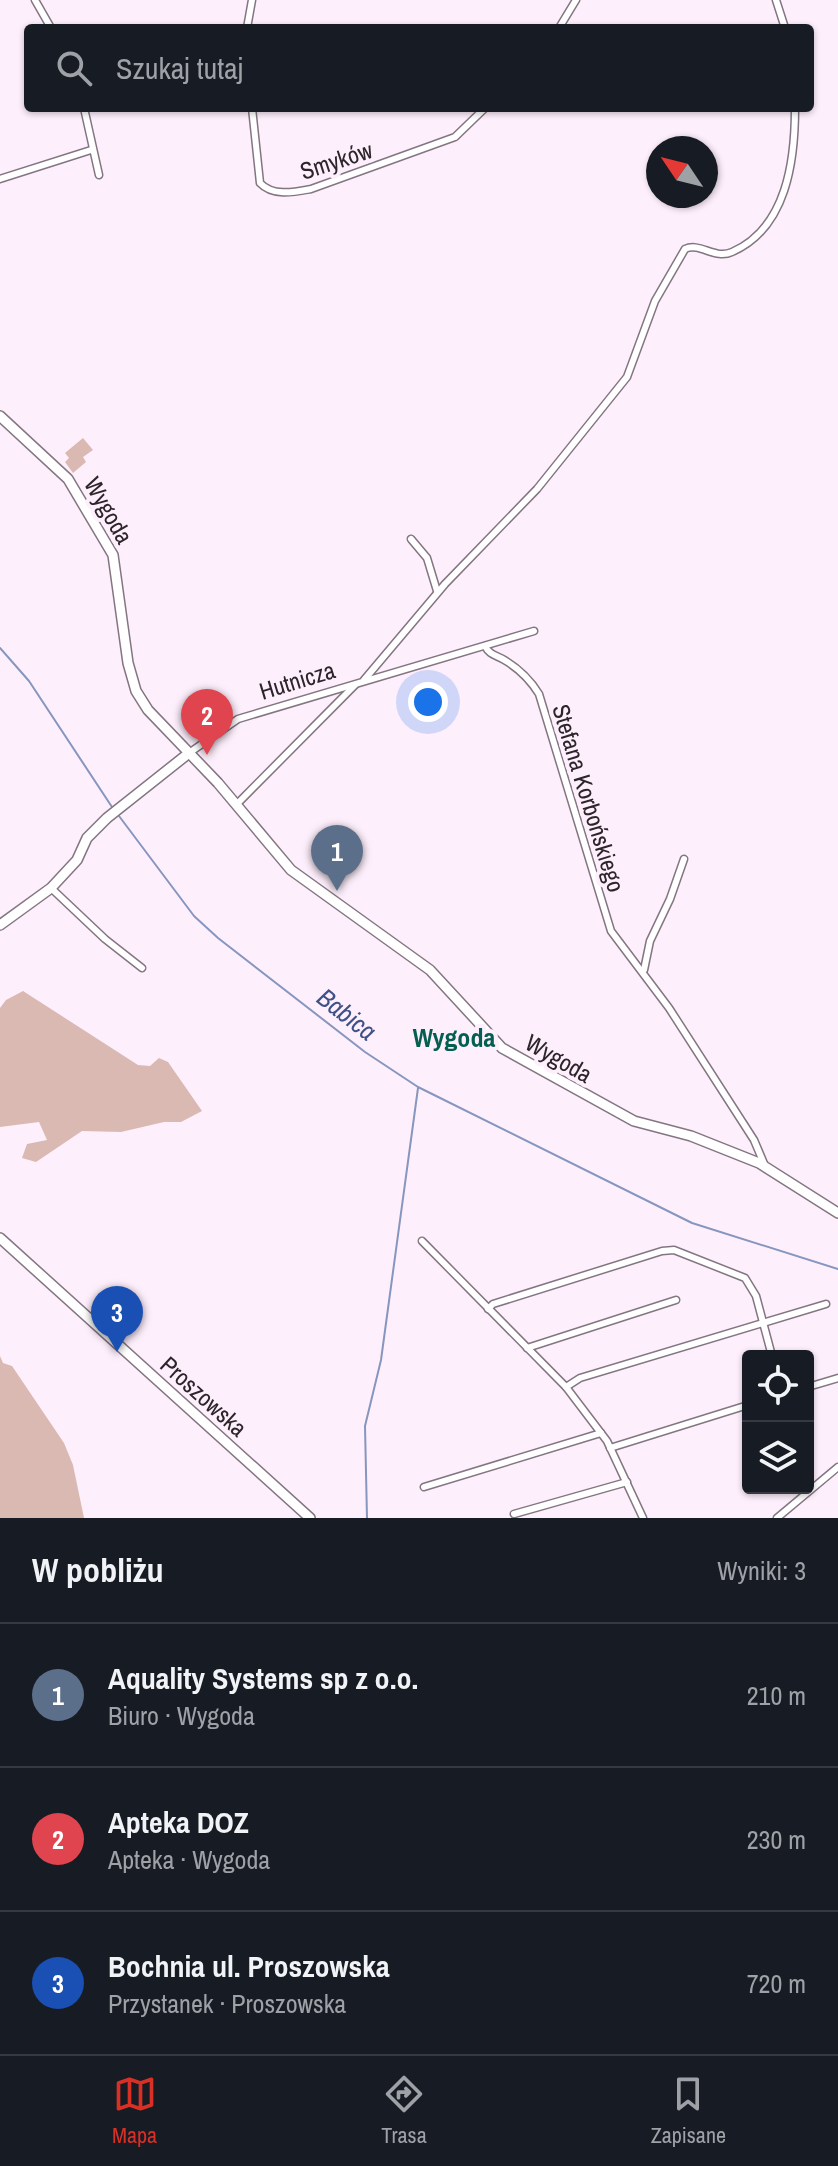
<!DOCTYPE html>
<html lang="pl">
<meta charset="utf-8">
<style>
body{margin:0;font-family:"Archivo Narrow",sans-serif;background:#20242c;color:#f1f3f6}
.controls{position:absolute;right:24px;bottom:24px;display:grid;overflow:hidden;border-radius:8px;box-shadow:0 2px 6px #0004}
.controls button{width:72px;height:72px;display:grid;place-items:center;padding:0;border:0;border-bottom:2px solid #363941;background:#171b24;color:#f1f3f6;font:40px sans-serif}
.compass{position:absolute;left:646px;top:136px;width:72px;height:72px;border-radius:50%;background:#171b24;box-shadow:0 2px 6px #0004;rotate:305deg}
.you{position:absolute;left:428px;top:702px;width:28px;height:28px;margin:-20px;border:6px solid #fff;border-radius:50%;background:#1a73e8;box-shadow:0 0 0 12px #1a73e833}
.badge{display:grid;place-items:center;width:52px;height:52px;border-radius:50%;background:#d93025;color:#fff;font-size:26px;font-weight:700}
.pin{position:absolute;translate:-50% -66px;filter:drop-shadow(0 2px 4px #0008)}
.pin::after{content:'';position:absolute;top:42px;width:28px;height:24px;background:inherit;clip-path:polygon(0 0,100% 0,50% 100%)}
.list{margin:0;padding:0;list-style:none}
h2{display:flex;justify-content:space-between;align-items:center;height:104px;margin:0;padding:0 32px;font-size:34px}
h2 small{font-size:26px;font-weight:400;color:#9ea1a6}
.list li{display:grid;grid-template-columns:52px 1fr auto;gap:24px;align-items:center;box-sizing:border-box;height:144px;padding:0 32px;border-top:2px solid #363941}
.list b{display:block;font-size:30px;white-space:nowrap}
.list p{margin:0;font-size:26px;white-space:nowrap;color:#9ea1a6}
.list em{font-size:26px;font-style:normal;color:#9ea1a6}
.icon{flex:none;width:44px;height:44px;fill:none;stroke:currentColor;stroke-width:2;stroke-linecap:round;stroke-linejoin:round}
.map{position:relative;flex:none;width:838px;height:1518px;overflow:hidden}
.search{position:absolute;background:#171b24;box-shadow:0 2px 6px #0004;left:24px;right:24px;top:24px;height:88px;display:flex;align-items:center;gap:20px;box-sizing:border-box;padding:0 28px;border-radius:8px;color:#9ea1a6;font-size:30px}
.sheet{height:536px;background:#171b24}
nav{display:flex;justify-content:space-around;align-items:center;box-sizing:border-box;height:112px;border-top:2px solid #363941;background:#171b24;font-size:22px;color:#9ea1a6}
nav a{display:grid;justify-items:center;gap:4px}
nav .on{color:#d93025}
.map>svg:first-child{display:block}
.green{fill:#dbb9b3}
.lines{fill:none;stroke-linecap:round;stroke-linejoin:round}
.stream{stroke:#8696be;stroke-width:2}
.street-casing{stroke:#837682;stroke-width:9}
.secondary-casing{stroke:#837682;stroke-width:12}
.street{stroke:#fff;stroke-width:6}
.secondary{stroke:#fff;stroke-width:9}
.labels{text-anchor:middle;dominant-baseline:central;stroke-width:8;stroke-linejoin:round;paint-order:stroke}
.street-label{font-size:24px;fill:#2c262b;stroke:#feeffc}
.water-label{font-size:26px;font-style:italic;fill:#3e5287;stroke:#feeffc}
.neighbourhood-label{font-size:26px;font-weight:bold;fill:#045f50;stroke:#feeffc}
</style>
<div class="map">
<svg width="838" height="1518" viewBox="0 0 838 1518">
<rect width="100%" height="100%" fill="#feeffc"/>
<g class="green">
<path d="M83 438 93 450 83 457 86 462 73 473 65 462 69 458 65 453Z"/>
<path d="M23 991 138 1065 150 1066 159 1058 168 1062 202 1111 181 1122H164L121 1132 82 1131 36 1162 22 1158 27 1144 47 1140 39 1122 0 1127V1008L6 1000Z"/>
<path d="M0 1356 3 1363 12 1366 64 1443 73 1465 84 1518H0Z"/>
</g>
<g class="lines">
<g class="stream">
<path d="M0 648 29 681 112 807"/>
<path d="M119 816 194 916 218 938 365 1052 418 1087 692 1223 838 1269"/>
<path d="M367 1518 365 1426 381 1360 418 1088"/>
</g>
<g class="street-casing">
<g id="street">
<path d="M35 0 51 28"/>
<path d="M776 0 785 28"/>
<path d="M247 28 252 0"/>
<path d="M559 28 576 0"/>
<path d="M84 108 99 175"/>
<path d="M252 108 260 183C273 197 295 192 311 189L455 137 485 108"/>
<path d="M0 179 91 150"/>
<path d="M411 539 427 558 437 591"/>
<path d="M485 646C490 656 497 655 506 661 519 669 531 681 539 694L611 931 669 1008 754 1140 765 1166"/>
<path d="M364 680 445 584 537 489 627 377 655 301 685 249C700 242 715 260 732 252 787 228 795 160 795 108"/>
<path d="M189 753 238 719 534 631"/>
<path d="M237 804 355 685"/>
<path d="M51 888 105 939 142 968"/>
<path d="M644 970 650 941 670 899 684 859"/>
<path d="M422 1241 566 1387 607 1441 643 1518"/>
<path d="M488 1309 493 1304 662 1251 674 1250 745 1278 756 1296 772 1356"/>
<path d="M527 1348 676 1300"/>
<path d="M566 1387 580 1378 826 1304"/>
<path d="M808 1387 838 1378"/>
<path d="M610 1448 748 1405"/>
<path d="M424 1487 601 1433"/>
<path d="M514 1514 627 1482"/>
<path d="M777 1518 838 1467"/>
</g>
</g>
<g class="secondary-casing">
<g id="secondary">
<path d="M0 416 68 479 113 555 128 663 136 691 148 710 218 783 291 870 430 970 502 1048 634 1121 691 1136 759 1163 838 1213"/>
<path d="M0 925 51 888 77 860 87 838 107 818 189 753"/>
<path d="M0 1238 310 1518"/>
</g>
</g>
<use href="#street" class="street"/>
<use href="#secondary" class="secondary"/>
</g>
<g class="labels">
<g class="street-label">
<text transform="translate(336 160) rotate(-18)">Smyków</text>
<text transform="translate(109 510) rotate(60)">Wygoda</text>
<text transform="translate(297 680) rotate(-17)">Hutnicza</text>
<text transform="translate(589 798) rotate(73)">Stefana Korbońskiego</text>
<text transform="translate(559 1058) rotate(30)">Wygoda</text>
<text transform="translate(204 1396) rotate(42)">Proszowska</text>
</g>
<g class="water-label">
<text transform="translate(347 1014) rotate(38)">Babica</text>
</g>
<g class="neighbourhood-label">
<text x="454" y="1037">Wygoda</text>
</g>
</g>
</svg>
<div class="controls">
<button><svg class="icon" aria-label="locate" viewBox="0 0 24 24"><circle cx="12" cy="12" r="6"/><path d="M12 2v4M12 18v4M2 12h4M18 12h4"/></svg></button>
<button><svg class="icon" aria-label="layers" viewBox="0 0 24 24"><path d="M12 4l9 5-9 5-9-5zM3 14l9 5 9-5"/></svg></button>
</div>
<svg class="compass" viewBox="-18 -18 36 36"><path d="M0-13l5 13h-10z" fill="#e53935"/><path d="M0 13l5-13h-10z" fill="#9ea1a6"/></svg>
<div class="you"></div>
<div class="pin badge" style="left:337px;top:891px;background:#5c6f8a">1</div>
<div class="pin badge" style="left:207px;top:755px;background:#e0444e">2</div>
<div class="pin badge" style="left:117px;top:1352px;background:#1a4fb4">3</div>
<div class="search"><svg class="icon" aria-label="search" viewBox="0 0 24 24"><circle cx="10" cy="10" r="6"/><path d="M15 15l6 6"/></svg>Szukaj tutaj</div>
</div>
<section class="sheet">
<h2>W pobliżu<small>Wyniki: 3</small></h2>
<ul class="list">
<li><span class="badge" style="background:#5c6f8a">1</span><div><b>Aquality Systems sp z o.o.</b><p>Biuro · Wygoda</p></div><em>210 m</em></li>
<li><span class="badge" style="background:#e0444e">2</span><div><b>Apteka DOZ</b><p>Apteka · Wygoda</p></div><em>230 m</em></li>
<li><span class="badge" style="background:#1a4fb4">3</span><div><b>Bochnia ul. Proszowska</b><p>Przystanek · Proszowska</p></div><em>720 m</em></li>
</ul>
</section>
<nav>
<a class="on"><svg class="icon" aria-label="map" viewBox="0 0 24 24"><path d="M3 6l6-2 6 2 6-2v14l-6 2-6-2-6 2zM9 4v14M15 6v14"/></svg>Mapa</a>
<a><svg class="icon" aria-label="directions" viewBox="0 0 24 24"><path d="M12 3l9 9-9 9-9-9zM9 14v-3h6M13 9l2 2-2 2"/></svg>Trasa</a>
<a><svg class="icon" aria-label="saved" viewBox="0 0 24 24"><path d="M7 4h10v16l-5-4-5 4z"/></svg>Zapisane</a>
</nav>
